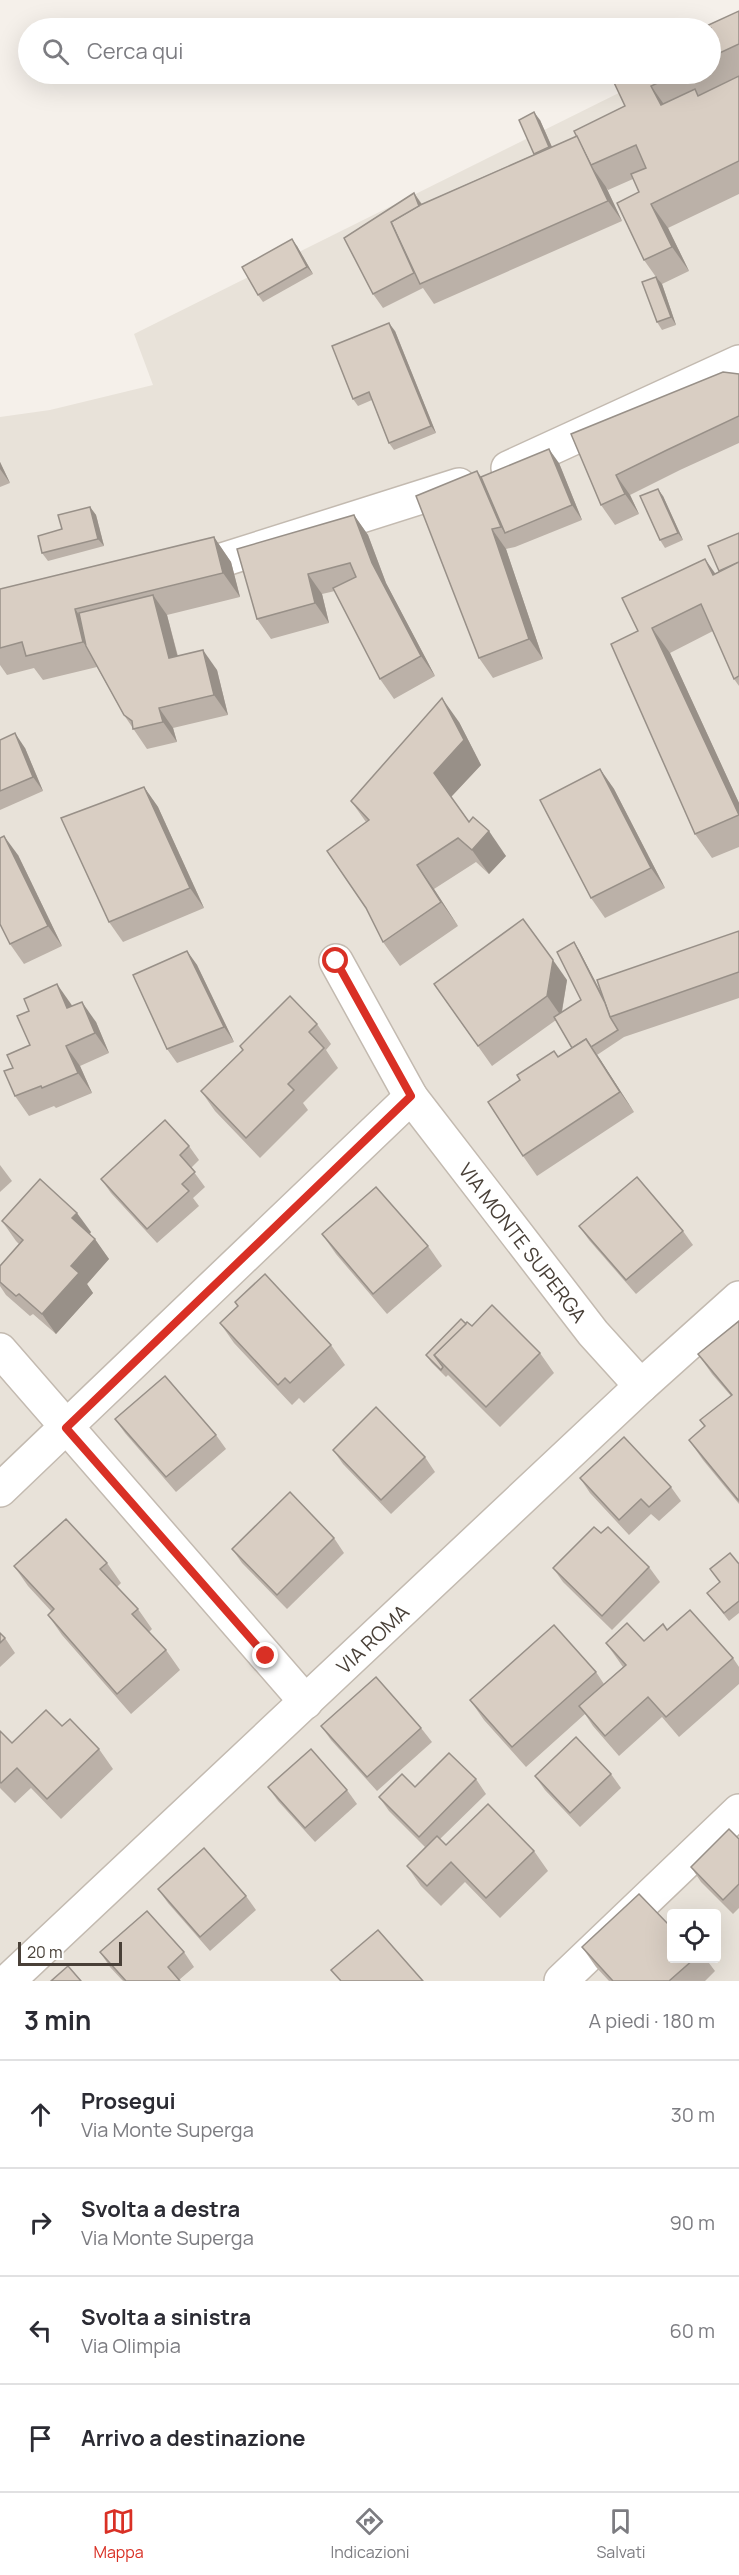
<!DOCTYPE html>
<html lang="it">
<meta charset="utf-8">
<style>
body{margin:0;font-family:Manrope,sans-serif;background:#f2f2f3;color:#2b2b33}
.controls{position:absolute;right:18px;bottom:18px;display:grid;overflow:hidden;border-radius:6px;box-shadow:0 6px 24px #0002}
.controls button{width:54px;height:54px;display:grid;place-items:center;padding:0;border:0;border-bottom:2px solid #e1e1e2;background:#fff;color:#2b2b33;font:30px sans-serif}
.scale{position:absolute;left:18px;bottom:15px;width:104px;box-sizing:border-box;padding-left:6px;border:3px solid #494038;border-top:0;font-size:16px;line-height:21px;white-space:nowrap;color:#494038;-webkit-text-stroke:4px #fff;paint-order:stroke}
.stop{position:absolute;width:18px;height:18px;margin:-14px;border:4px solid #d93025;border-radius:50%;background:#fff}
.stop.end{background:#d93025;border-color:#fff;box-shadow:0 2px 6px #0008}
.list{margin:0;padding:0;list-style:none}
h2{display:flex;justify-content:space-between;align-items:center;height:78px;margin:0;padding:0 24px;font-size:26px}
h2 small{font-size:20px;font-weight:400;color:#7c7c81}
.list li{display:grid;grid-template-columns:39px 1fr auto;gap:18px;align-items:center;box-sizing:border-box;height:108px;padding:0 24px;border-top:2px solid #e1e1e2}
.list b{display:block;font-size:22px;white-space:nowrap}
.list p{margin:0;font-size:20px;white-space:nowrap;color:#7c7c81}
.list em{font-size:20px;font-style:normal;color:#7c7c81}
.icon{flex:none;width:33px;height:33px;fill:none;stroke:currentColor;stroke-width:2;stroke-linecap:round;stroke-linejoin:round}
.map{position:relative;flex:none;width:739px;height:1981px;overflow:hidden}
.search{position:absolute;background:#fff;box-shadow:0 6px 24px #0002;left:18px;right:18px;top:18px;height:66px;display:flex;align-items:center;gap:15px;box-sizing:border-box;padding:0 21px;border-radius:33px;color:#7c7c81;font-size:22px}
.sheet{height:510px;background:#fff}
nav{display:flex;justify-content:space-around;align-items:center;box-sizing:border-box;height:84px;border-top:2px solid #e1e1e2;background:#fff;font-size:16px;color:#7c7c81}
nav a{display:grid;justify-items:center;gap:3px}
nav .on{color:#d93025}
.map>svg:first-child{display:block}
.residential{fill:#e8e2d9;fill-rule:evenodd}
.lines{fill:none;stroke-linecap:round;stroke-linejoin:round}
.minor-casing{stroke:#c3bab0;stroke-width:36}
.minor{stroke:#fff;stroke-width:33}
.wall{fill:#bbb1a8}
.shaded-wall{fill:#989088}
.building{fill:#d9cec3;stroke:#989088;stroke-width:1.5}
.route{stroke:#d93025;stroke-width:8}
.labels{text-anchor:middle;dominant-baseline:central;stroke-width:6;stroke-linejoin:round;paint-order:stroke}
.street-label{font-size:20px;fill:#494038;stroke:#fff}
</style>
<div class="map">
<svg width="739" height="1981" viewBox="0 0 739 1981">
<rect width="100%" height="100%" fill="#f5f0ea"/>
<path class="residential" d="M739 33V1981H0V417L50 410 153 385 134 334 657 74H710ZM672 1914H716V1958H672Z"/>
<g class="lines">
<g class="minor-casing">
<g id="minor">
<path d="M508 468 739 362"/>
<path d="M183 565 219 561 459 485"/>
<path id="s1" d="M336 961 411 1097 593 1333 641 1386"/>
<path d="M0 1350 306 1702"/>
<path d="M0 1490 411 1097"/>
<path id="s2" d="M8 1981 641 1386 739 1298"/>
<path d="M561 1981 739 1811"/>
</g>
</g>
<use href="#minor" class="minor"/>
</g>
<g class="wall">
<path d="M739 11V194L668 228 689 271 662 284 676 325 662 330 657 322 656 277 644 260 639 192 633 179 608 190 606 187 622 221 434 304 423 288 383 308 373 294 414 193 422 204 535 154 519 120H540L552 147 577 136 625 106 610 74H711V28Z"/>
<path d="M297 246 313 274 263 302 258 295Z"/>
<path d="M395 331 436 433 394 450 389 443 372 400 358 406 353 399Z"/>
<path d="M739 374V443L680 470 630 495 639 514 615 525 601 505 571 434Z"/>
<path d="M0 462 10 483 0 487Z"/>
<path d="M559 463 582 520 515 547 506 549 543 659 493 678 479 658 481 477Z"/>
<path d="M663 496 683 540 665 548 660 540Z"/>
<path d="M90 507 96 515 104 546 48 561 42 553 62 529Z"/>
<path d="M354 515 368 535 386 583 435 676 394 699 380 679 335 591 322 594 329 623 271 639 257 619Z"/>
<path d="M739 533 713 631 670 653 739 803V847L712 858 695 834 638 631 719 571Z"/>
<path d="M214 537 231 562 240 597 167 615 178 656 217 670 228 715 173 728 177 742 147 749 124 715 97 667 43 680 34 668 7 675 0 665V589Z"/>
<path d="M739 676V686L734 679Z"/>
<path d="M459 722 481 765 451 797 469 822 506 856 489 874 476 862 434 889 458 926 400 966 383 942 366 822 351 801Z"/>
<path d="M0 740 25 748 43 791 0 810Z"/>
<path d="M600 769 614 789 665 888 605 918 591 898Z"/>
<path d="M144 787 158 807 204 908 123 942 109 922Z"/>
<path d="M18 855 62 946 24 964 10 944 1 906Z"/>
<path d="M739 931V998L624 1037 597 1055 634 1112 537 1176 523 1156 558 1057 572 1048 556 1020 492 1066 434 984 567 980 562 1012 581 1000 574 942 579 950 602 994Z"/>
<path d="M187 951 197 965 234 1042 177 1063 167 1049Z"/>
<path d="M71 1004 72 1006 96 1022 109 1053 80 1066 92 1093 56 1108 54 1106 29 1116 15 1096 30 1045Z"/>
<path d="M317 1024 331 1044 326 1050 338 1068 303 1103 308 1110 260 1158 215 1111 201 1091 243 1050 240 1046Z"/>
<path d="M189 1146 199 1160 191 1168 205 1187 193 1198 199 1206 157 1243 111 1193 101 1179Z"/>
<path d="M0 1165 12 1181 0 1192Z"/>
<path d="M2 1221 91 1232 90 1234 109 1259 87 1284 93 1293 56 1334 33 1314 30 1316 6 1295 0 1286V1266L19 1244 16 1241Z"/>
<path d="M579 1226 683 1231 693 1245 636 1294 589 1240Z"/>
<path d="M322 1234 428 1246 442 1266 387 1314 336 1254Z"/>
<path d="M235 1302 331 1345 345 1365 304 1403 299 1398 292 1405 234 1343 220 1323 238 1306Z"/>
<path d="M739 1321V1504L703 1460 689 1440 705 1427 700 1420 731 1396 712 1374 698 1354Z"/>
<path d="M466 1324 540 1353 554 1373 500 1427 448 1375 446 1377 431 1362 426 1355Z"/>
<path d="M115 1419 216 1435 226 1449 176 1492 125 1433Z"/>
<path d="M333 1450 425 1457 435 1472 391 1514 343 1464Z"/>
<path d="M580 1478 671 1487 681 1501 659 1521 651 1514 629 1535 590 1493Z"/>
<path d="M601 1533 649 1567 660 1582 612 1630 563 1582 553 1568Z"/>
<path d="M334 1538 344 1553 287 1609 242 1563 232 1549Z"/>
<path d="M107 1563 121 1583 117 1587 138 1609 152 1629 149 1632 166 1650 180 1670 131 1714 62 1635 48 1615 52 1612 28 1586 14 1566Z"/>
<path d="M739 1564V1613L729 1621 707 1593 720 1582 710 1569Z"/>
<path d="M667 1630 733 1658 739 1667V1684L679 1737 662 1717 619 1756 593 1726 585 1714 526 1767 484 1720 470 1700 596 1672 604 1684 623 1667 606 1643 644 1641Z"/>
<path d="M0 1633 5 1638 15 1653 0 1667Z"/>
<path d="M62 1726 99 1749 113 1769 61 1819 31 1788 15 1803 0 1788V1731L12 1743Z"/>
<path d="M321 1726 421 1728 432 1742 377 1791 331 1740Z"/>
<path d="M611 1774 621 1788 580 1827 545 1790 535 1776Z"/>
<path d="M476 1779 486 1794 440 1839 446 1845 534 1851 548 1871 500 1918 465 1882 441 1906 421 1886 407 1866 425 1847 389 1811 379 1797 415 1787Z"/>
<path d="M268 1787 347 1790 357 1804 315 1842 278 1801Z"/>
<path d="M739 1839V1908L733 1914 701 1882 691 1867Z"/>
<path d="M158 1889 246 1896 256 1910 210 1951 168 1903Z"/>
<path d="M582 1947 672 1959H706L715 1971 705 1981H609L596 1967Z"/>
<path d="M100 1952H184L194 1967 179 1980 180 1981H123L110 1967Z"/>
</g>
<g class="shaded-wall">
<path d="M651 86 668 110 661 105Z"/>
<path d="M534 112 540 120 555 154 549 147Z"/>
<path d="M592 167 606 187 622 221 608 201Z"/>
<path d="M414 193 424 208 422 212Z"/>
<path d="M651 204 668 228 689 271 672 247Z"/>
<path d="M292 239 297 246 313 274 307 267Z"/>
<path d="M656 277 662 284 676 325 671 317Z"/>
<path d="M389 323 395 331 436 433 431 426Z"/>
<path d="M549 449 559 463 582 520 572 505Z"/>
<path d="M0 462 10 483 0 469Z"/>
<path d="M477 471 491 491 505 533 501 527Z"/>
<path d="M616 475 630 495 639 514 625 494Z"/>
<path d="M658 489 663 496 683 540 678 533Z"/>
<path d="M90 507 96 515 104 546 98 539Z"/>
<path d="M354 515 368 535 386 583 435 676 421 656 372 563Z"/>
<path d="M492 529 506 549 543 659 529 639Z"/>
<path d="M214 537 231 562 240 597 223 573Z"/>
<path d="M705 559 722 583 713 575Z"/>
<path d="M308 574 322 594 329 623 315 603Z"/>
<path d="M153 595 167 615 183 678 169 658Z"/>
<path d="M75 609 92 633 100 666 83 642Z"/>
<path d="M652 628 670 653 739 803V816Z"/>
<path d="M203 650 217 670 228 715 214 695Z"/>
<path d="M442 698 459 722 481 765 451 797 434 773Z"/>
<path d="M159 708 173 728 177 742 163 722Z"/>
<path d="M15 733 25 748 43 791 33 777Z"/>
<path d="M600 769 614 789 665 888 651 868Z"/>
<path d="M144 787 158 807 204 908 190 888Z"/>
<path d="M489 831 506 856 489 874 472 850Z"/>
<path d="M4 836 18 855 62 946 48 926Z"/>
<path d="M417 865 434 889 458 926 441 902Z"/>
<path d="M574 942 579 950 613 1016 612 1017Z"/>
<path d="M187 951 197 965 234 1042 224 1027Z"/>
<path d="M553 960 567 980 561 1016 547 996Z"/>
<path d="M57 984 71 1004 81 1028 67 1008Z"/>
<path d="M82 1002 96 1022 109 1053 95 1033Z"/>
<path d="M586 1039 600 1059 634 1112 620 1092Z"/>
<path d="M66 1046 80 1066 92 1093 78 1073Z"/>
<path d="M77 1213 91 1232 86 1238 72 1218Z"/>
<path d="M95 1239 109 1259 87 1284 93 1293 56 1334 42 1314 71 1266Z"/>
</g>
<g class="building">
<path d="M739 11V44L711 57V28H702Z"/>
<path d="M610 74H677L651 86 661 105 695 89 698 96 739 76V161L651 204 672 247 644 260 617 203 639 192 631 174 646 168 636 145 591 165 574 131 625 106Z"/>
<path d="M534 112 549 147 534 154 519 120Z"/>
<path d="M577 136 608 201 420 284 391 222 418 206Z"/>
<path d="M414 193 419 206 391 222 414 273 373 294 344 238Z"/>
<path d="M292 239 307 267 258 295 242 267Z"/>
<path d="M656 277 671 317 657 322 642 282Z"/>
<path d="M389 323 431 426 389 443 369 392 353 399 332 346Z"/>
<path d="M723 372 739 374V416L667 450 616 475 625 494 601 505 571 434Z"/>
<path d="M549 449 572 505 505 533 481 477Z"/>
<path d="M477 471 501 527 492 529 529 639 479 658 416 496Z"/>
<path d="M658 489 678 533 660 540 640 496Z"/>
<path d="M90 507 98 539 42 553 38 536 62 529 58 515Z"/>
<path d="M354 515 372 563 421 656 380 679 333 588 356 577 350 563 308 574 315 603 257 619 237 549Z"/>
<path d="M739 533V562L719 571 708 546Z"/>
<path d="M214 537 223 573 75 609 83 642 26 656 22 642 0 648V589Z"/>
<path d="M705 559 713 575 739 562V676L734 679 701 604 652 628 739 815 695 834 611 644 638 631 622 598Z"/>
<path d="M153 595 169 658 203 650 214 695 159 708 163 722 133 729 132 721 124 715 86 646 79 613Z"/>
<path d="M442 698 464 740 434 773 469 822 473 817 489 831 472 850 458 838 417 865 441 902 383 942 366 908 327 851 369 820 351 801Z"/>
<path d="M15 733 33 777 0 791V740Z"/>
<path d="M600 769 651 868 591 898 540 800Z"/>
<path d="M144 787 190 888 109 922 61 818Z"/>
<path d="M4 836 48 926 10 944 0 924V838Z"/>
<path d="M523 919 553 960 547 996 478 1046 434 984Z"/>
<path d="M739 931V972L610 1017 597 980Z"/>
<path d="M574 942 605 1003 610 1017 618 1030 591 1047 586 1039 572 1048 554 1017 581 1000 557 952Z"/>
<path d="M187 951 224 1027 167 1049 133 975Z"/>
<path d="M57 984 67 1008 82 1002 95 1033 66 1046 78 1073 42 1088 41 1086 15 1096 4 1071 13 1068 7 1055 30 1045 17 1016 29 1011 24 999Z"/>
<path d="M290 996 317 1024 309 1032 324 1048 288 1084 294 1090 246 1138 201 1091 243 1050 240 1046Z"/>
<path d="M586 1039 620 1092 523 1156 488 1102 520 1080 517 1075 554 1051 558 1057Z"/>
<path d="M165 1120 189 1146 180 1155 195 1172 182 1184 189 1191 147 1229 101 1179Z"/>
<path d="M637 1177 683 1231 626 1280 579 1226Z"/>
<path d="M40 1179 77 1213 72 1218 95 1239 71 1266 79 1273 42 1314 19 1294 16 1296 0 1282V1266L23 1240 2 1221Z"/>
<path d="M376 1187 428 1246 373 1294 322 1234Z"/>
<path d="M265 1274 331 1345 290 1383 285 1378 278 1385 220 1323 238 1306 235 1302Z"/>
<path d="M492 1305 540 1353 486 1407 434 1355 467 1322 472 1326Z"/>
<path d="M461 1319 466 1324 434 1355 443 1367 441 1370 426 1355Z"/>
<path d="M739 1321V1501L689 1440 705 1426 700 1420 732 1395 698 1354Z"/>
<path d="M165 1376 216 1435 166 1477 115 1419Z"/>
<path d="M376 1407 425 1457 381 1500 333 1450Z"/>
<path d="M624 1437 671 1487 649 1507 641 1499 619 1520 580 1478Z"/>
<path d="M290 1492 334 1538 277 1595 232 1549Z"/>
<path d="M66 1519 107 1563 100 1569 138 1609 132 1614 166 1650 117 1694 48 1615 54 1609 14 1566Z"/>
<path d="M594 1527 601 1533 608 1527 649 1567 602 1616 553 1568Z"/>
<path d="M730 1553 739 1564V1601L724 1613 707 1593 720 1582 710 1569Z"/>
<path d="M690 1610 733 1658 666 1717 648 1697 605 1736 579 1706 626 1665 606 1643 627 1623 644 1641 663 1624 667 1630Z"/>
<path d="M554 1625 596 1672 512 1747 470 1700Z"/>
<path d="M0 1633 5 1638 0 1643Z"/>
<path d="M376 1677 421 1728 367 1777 321 1726Z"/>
<path d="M46 1710 62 1726 70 1719 99 1749 47 1799 17 1768 1 1783 0 1782V1731L12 1743Z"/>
<path d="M576 1737 611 1774 570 1813 535 1776Z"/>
<path d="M311 1749 347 1790 305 1828 268 1787Z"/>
<path d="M449 1753 476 1779 419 1837 379 1797 402 1774 415 1787Z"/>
<path d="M488 1804 534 1851 486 1898 451 1862 427 1886 407 1866 437 1836 446 1845Z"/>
<path d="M729 1829 739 1839V1884L723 1900 691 1867Z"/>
<path d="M204 1848 246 1896 200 1937 158 1889Z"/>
<path d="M639 1894 667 1923 671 1919 672 1920V1959H694L669 1981H613L582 1947Z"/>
<path d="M147 1911 184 1952 168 1967 180 1981H126L100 1952Z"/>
<path d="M378 1930 423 1981H341L331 1970Z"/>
<path d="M68 1966 81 1981H51Z"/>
</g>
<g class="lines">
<path class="route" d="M266 1656 66 1428 411 1096 336 961"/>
</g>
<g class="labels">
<g class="street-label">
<text stroke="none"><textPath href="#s1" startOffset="339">VIA MONTE SUPERGA</textPath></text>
<text stroke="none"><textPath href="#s2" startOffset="500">VIA ROMA</textPath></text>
</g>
</g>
</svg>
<div class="controls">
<button><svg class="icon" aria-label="locate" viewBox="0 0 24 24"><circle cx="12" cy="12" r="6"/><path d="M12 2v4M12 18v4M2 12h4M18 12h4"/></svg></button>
</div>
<div class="scale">20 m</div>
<div class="stop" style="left:336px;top:961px"></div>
<div class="stop end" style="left:266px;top:1656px"></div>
<div class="search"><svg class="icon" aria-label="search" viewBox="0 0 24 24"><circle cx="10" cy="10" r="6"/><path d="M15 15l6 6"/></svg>Cerca qui</div>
</div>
<section class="sheet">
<h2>3 min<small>A piedi · 180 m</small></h2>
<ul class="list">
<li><svg class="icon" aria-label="ahead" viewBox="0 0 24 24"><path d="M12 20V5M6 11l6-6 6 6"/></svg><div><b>Prosegui</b><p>Via Monte Superga</p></div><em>30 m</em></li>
<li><svg class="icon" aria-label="right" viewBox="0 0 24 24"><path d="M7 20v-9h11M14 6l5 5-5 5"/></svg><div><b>Svolta a destra</b><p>Via Monte Superga</p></div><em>90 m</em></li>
<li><svg class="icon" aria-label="left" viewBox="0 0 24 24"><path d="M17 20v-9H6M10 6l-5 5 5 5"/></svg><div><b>Svolta a sinistra</b><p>Via Olimpia</p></div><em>60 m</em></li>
<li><svg class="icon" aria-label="arrive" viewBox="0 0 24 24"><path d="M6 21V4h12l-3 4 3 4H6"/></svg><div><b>Arrivo a destinazione</b></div></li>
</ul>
</section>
<nav>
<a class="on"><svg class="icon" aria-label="map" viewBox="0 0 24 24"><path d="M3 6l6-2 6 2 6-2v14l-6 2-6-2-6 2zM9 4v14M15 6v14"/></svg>Mappa</a>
<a><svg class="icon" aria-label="directions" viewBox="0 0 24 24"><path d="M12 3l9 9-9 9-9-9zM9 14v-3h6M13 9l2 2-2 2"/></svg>Indicazioni</a>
<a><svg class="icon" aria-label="saved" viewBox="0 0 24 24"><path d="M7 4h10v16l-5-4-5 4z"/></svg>Salvati</a>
</nav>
